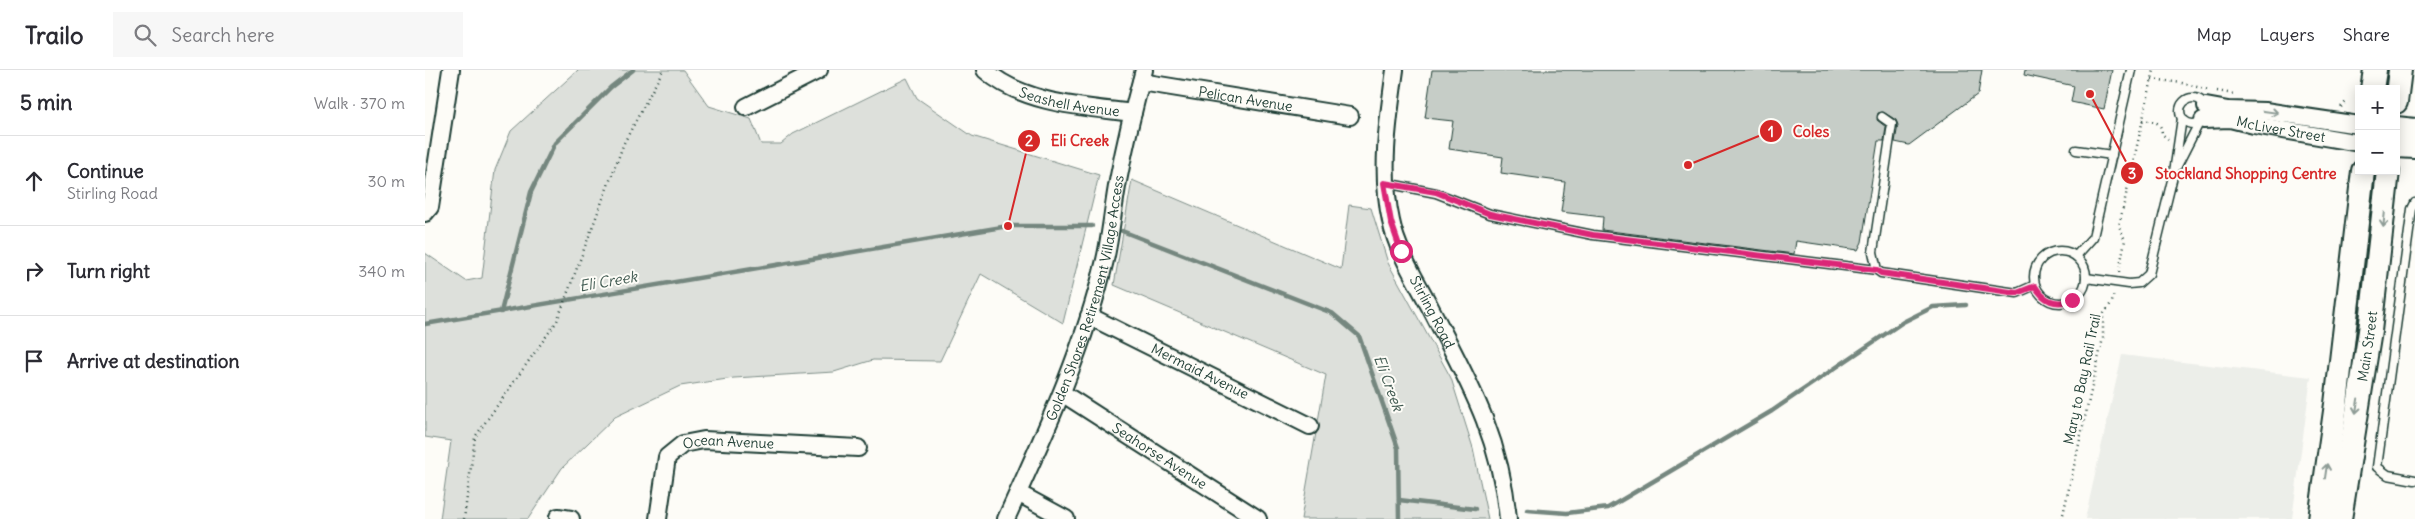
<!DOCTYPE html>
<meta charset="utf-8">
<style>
body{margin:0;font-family:Delius,sans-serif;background:#f7f7f7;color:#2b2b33}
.controls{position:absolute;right:15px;top:15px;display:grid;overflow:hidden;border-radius:0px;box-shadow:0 2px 12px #0003}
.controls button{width:45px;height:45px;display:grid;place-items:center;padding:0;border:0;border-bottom:1px solid #e1e1e2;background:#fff;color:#2b2b33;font:25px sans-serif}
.stop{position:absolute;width:15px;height:15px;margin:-11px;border:4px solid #db2777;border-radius:50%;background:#fff}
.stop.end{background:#db2777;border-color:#fff;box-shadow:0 1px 5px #0008}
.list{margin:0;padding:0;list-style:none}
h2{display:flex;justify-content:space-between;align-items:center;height:65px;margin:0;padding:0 20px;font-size:21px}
h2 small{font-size:16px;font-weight:400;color:#7c7c81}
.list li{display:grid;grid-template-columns:32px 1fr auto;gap:15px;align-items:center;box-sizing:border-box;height:90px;padding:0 20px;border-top:1px solid #e1e1e2}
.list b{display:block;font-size:19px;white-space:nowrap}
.list p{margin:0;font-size:16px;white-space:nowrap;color:#7c7c81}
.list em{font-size:16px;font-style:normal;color:#7c7c81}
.icon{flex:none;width:28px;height:28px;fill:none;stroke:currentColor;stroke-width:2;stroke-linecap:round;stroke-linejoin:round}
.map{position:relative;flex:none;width:1990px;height:449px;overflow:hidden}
header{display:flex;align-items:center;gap:30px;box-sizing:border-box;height:70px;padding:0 25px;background:#fff;border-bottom:1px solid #e1e1e2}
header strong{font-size:24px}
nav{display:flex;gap:28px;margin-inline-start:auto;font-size:18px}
.search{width:350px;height:45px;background:#f7f7f7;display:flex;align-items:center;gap:12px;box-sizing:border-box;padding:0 18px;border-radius:0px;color:#7c7c81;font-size:19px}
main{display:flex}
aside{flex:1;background:#fff}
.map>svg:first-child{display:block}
.built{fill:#eceee9}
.green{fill:#dde0db;stroke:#7e8e88}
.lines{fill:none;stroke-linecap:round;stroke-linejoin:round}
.stream{stroke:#75877f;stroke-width:4.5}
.building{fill:#c6cdc7;stroke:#1f3d34}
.lane-casing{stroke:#1f3d34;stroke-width:11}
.street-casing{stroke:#1f3d34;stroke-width:20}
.secondary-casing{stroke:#1f3d34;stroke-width:26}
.path{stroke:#1f3d34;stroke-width:2.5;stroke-dasharray:1 4;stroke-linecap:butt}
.lane{stroke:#fdfcf7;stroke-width:8}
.street{stroke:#fdfcf7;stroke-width:16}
.secondary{stroke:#fdfcf7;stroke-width:22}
.oneway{stroke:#8e9c96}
.route{stroke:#db2777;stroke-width:6}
.labels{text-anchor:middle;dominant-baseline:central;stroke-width:4;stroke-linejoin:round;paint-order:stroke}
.street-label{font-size:14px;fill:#1f3d34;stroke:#fdfcf7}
.water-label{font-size:15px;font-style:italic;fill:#435c53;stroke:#fdfcf7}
.leader{fill:none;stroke:#d62828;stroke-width:2}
.callout-dot{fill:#d62828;stroke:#fdfcf7;stroke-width:2}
.mark-label{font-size:15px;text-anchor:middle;font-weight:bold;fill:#fff}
.callout-label{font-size:15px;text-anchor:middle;font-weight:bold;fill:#d62828;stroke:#fdfcf7;stroke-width:4;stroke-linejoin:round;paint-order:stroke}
</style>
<header>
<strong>Trailo</strong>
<div class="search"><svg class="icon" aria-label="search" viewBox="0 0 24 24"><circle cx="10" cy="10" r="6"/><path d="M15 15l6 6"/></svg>Search here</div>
<nav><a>Map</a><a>Layers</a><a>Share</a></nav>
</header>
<main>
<aside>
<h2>5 min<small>Walk · 370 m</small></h2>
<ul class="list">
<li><svg class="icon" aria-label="ahead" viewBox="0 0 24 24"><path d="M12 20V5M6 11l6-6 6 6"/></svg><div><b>Continue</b><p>Stirling Road</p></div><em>30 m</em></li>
<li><svg class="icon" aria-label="right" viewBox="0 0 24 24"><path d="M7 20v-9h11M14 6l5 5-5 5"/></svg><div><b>Turn right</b></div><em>340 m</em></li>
<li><svg class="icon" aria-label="arrive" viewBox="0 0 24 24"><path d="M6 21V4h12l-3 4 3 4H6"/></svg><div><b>Arrive at destination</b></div></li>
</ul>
</aside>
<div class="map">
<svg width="1990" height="449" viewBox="0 0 1990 449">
<rect width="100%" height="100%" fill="#fdfcf7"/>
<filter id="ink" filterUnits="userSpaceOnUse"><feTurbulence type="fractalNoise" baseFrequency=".02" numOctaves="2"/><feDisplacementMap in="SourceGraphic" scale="10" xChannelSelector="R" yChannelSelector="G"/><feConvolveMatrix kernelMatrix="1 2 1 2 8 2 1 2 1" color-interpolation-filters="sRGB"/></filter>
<g filter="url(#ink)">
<path class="built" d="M1697 285 1886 307 1867 449H1660Z"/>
<g class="green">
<path d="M153 0H258L284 36 326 49 336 74H356L368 64 482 8 492 28 547 66 674 105 638 253 556 204 515 291 448 290 409 302 309 308 255 316 190 347 137 398 103 449H15L26 371 0 367V183L41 211 57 208 70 100 86 61Z"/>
<path d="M707 110 916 199 924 135 946 138 963 193 1026 308 1048 378 1063 449H876L901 305 689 215Z"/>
</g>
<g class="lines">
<g class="stream">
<path d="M697 161 907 243 934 266 973 378 974 449"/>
<path d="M76 242 106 122 130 73 186 17 208 0"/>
<path d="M0 254 583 156H667"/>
<path d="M974 430 1050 439"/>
<path d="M1102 440 1142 443 1183 438 1347 341 1478 252 1508 237 1541 235"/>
</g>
</g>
<g class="building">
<path d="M1007 0H1557L1553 24 1484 75 1470 72 1473 55 1471 50 1458 42 1453 43 1452 50 1461 57 1459 71H1453L1437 172 1433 180 1371 171 1369 184 1177 160 1178 147 1136 142 1140 112 1076 103 1078 87 1024 79 1028 51 1000 48Z"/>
<path d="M1600 0H1687L1679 39 1646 32 1649 16 1599 5Z"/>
</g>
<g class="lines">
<g class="lane-casing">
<g id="lane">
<circle cx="1768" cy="41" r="13"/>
<path d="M1651 80 1687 85"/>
<path d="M1752 96 1774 53"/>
<path d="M960 113 1011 123 1065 144 1168 165 1452 200 1456 203 1592 223 1610 215"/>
<path d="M1990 133 1987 139 1952 397 1963 405 1990 410"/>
<circle cx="1635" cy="207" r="26"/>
<path d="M1651 186 1668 167 1706 0"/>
<path d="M1452 200 1448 182 1467 54 1457 47"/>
<path d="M1661 208 1704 214 1714 213 1724 204 1749 102 1757 48"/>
</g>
</g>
<g class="street-casing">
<g id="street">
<path id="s1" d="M560 0C597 34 661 37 708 43"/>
<path id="s2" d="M970 0C963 50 955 101 966 151 972 181 991 210 1005 237 1043 311 1075 364 1083 449"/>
<path id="s3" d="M716 12 925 46"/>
<path d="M1781 36 1803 40 1840 41 1934 55"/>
<path d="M321 37 394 0"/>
<path id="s4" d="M1778 50 1805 49 1829 55 1934 73"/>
<path d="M0 143 5 137 26 0"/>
<path id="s5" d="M664 246 885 356"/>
<path id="s6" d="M637 323 833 449"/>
<path d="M593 423 641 449"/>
<path d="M133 447 146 449"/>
<path id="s7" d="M233 449 242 387 258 374 279 370 433 378"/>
<path id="s8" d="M581 449C619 365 659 280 680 190 686 164 688 137 693 111 700 74 709 36 719 0"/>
</g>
</g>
<g class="secondary-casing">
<g id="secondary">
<path d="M1947 19 1950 0"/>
<path d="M1971 32 1975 0"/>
<path d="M1971 58 1990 60"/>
<path d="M1971 76 1990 77"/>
<path d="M1895 449 1911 334 1938 101"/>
<path id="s9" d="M1915 449 1945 261 1963 101"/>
</g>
</g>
<g class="path">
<path d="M1727 9 1757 13 1784 20"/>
<path d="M1792 21 1809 24"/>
<path d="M1916 37 1921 32"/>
<path d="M1717 50C1730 52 1736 51 1737 64L1743 69"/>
<path d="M1694 202 1700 170 1694 156 1729 0"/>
<path d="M39 449 50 367 132 251 199 73 238 0"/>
<path d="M1637 449 1678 268V245L1687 232 1689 222"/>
</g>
<use href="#lane" class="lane"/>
<use href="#street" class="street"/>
<use href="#secondary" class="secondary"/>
</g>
<defs><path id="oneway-shaft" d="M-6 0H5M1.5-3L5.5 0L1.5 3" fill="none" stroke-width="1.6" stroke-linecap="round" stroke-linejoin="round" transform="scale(1.25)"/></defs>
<g class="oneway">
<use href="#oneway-shaft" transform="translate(1846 42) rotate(8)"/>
<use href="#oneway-shaft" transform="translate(1959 150) rotate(96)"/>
<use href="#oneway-shaft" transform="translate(1932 336) rotate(99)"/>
<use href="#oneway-shaft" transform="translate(1901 401) rotate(-82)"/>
</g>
</g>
<g class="lines" filter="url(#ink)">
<path class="route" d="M976 181 966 152 959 113 1011 122 1065 144 1168 165 1452 200 1456 203 1592 223 1610 216C1619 231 1630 236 1647 230"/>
</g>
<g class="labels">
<g class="street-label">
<text stroke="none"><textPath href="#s3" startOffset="106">Pelican Avenue</textPath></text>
<text stroke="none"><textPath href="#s1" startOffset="92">Seashell Avenue</textPath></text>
<text stroke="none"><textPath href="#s4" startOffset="79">McLiver Street</textPath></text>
<text stroke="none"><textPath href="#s8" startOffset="236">Golden Shores Retirement Village Access</textPath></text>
<text stroke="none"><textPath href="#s2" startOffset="252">Stirling Road</textPath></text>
<text stroke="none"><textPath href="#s9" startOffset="175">Main Street</textPath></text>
<text stroke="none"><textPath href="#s5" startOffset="124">Mermaid Avenue</textPath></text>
<text transform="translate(1657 309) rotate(-78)">Mary to Bay Rail Trail</text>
<text stroke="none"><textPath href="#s7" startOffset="129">Ocean Avenue</textPath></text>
<text stroke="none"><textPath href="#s6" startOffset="116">Seahorse Avenue</textPath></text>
</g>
<g class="water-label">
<text transform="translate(183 211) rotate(-10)">Eli Creek</text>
<text transform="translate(964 313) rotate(70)">Eli Creek</text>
</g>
</g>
<path class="leader" d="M1263 95L1346 61M583 156L604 71M1665 24L1707 103"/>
<g class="callout-dot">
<circle cx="1263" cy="95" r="5"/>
<circle cx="583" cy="156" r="5"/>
<circle cx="1665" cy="24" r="5"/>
<circle cx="1346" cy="61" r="12"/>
<circle cx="604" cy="71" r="12"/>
<circle cx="1707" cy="103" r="12"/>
</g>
<g class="mark-label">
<text x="1346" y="67">1</text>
<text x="604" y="76">2</text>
<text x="1707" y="109">3</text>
</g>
<g class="callout-label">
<text x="1386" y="67">Coles</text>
<text x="655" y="76">Eli Creek</text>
<text x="1821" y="109">Stockland Shopping Centre</text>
</g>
</svg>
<div class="controls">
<button>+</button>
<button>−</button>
</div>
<div class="stop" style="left:976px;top:181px"></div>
<div class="stop end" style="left:1647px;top:230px"></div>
</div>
</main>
